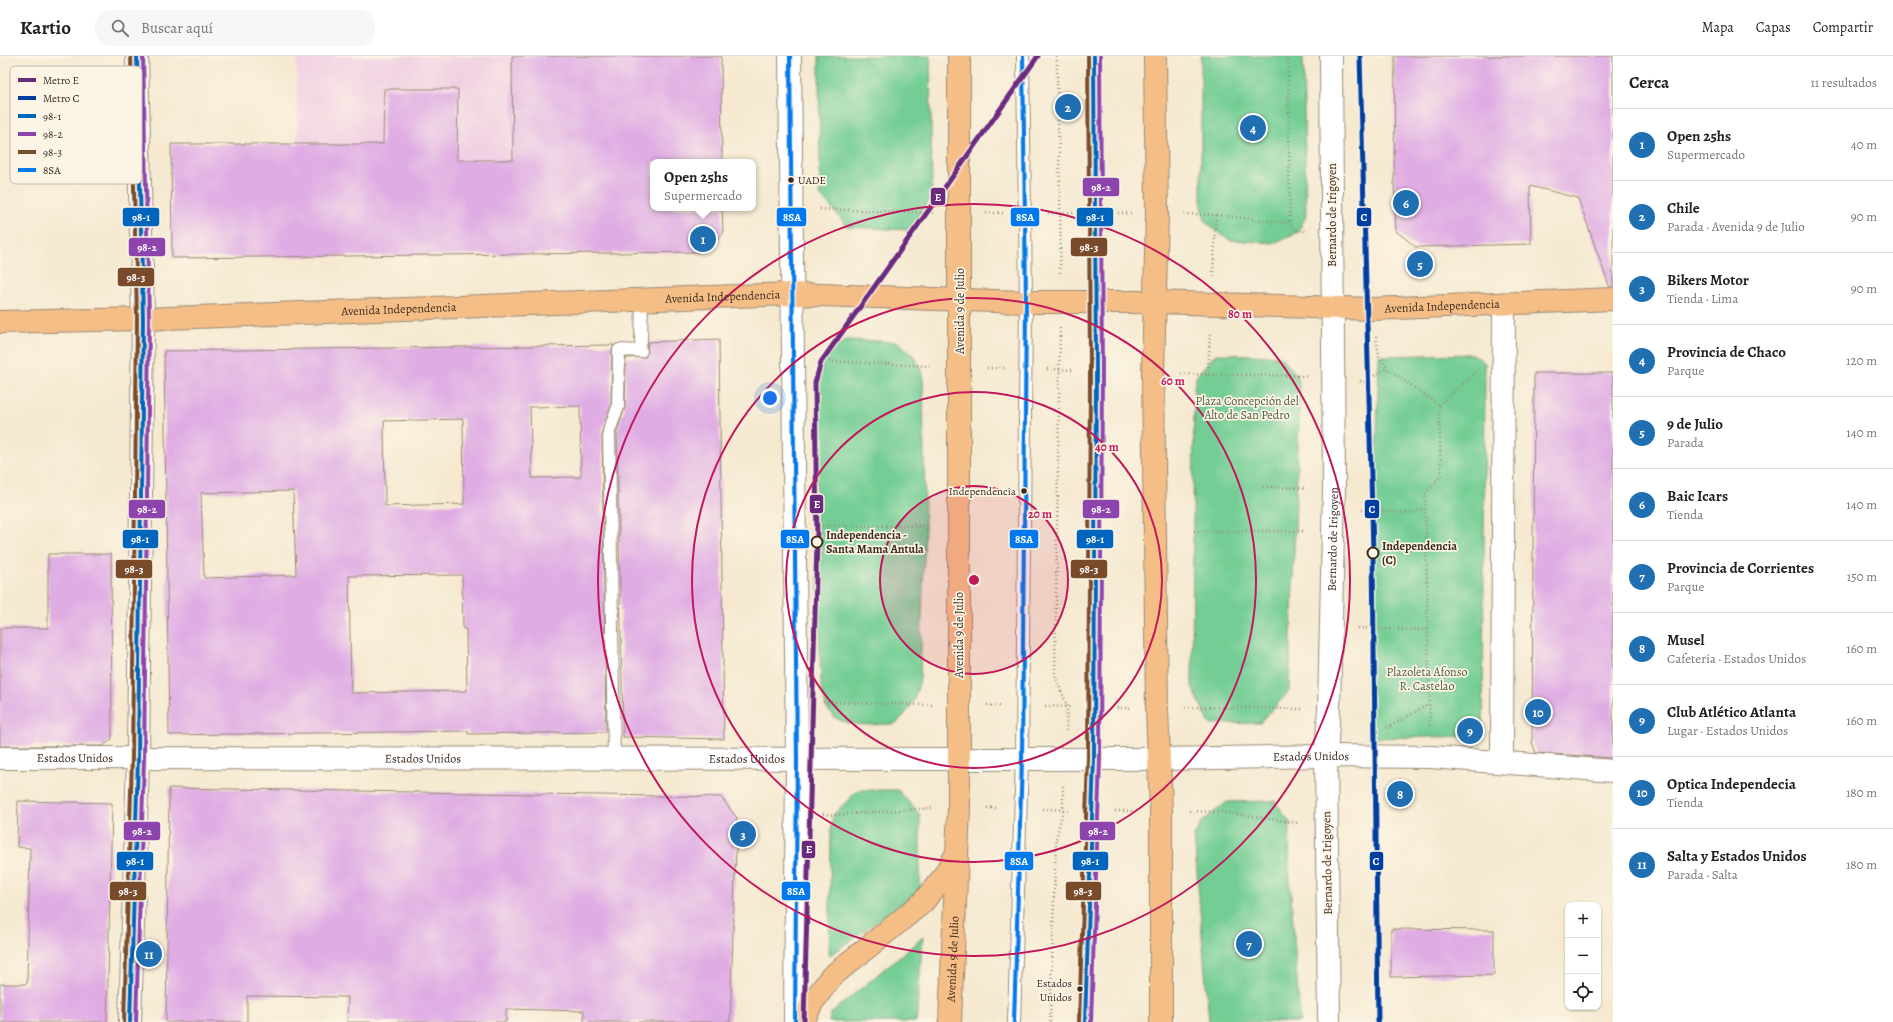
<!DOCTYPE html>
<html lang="es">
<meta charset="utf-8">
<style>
body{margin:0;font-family:Alegreya,serif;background:#f6f6f6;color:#202124}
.controls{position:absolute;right:12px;bottom:12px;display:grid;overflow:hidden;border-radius:8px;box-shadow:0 1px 3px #0004}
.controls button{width:36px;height:36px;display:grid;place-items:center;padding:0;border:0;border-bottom:1px solid #e0e0e0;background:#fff;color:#202124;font:20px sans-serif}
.you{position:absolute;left:770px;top:342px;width:14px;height:14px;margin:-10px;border:3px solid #fff;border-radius:50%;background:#1a73e8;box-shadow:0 0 0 6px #1a73e833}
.badge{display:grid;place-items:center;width:26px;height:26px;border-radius:50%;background:#1f6fb2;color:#fff;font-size:13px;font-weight:700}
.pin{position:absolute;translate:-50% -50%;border:2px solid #fff;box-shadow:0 1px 4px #0006}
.popup{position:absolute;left:650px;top:103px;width:106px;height:52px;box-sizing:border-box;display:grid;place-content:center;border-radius:8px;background:#fff;filter:drop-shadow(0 1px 3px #0005);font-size:13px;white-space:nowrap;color:#757577}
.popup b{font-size:15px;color:#202124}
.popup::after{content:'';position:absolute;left:50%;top:100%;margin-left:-8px;border:8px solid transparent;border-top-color:#fff}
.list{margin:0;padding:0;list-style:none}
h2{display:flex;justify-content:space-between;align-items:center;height:52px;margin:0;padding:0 16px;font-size:17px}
h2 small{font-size:13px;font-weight:400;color:#757577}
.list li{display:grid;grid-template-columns:26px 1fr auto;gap:12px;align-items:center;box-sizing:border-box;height:72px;padding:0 16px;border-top:1px solid #e0e0e0}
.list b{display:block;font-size:15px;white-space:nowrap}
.list p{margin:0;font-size:13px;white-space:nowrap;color:#757577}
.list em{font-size:13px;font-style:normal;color:#757577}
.icon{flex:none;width:22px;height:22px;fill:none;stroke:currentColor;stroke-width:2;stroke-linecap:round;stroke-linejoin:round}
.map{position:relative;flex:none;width:1613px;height:966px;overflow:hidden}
header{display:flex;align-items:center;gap:24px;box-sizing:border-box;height:56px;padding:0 20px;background:#fff;border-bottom:1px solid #e0e0e0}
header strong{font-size:19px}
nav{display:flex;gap:22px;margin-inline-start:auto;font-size:14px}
.search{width:280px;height:36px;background:#f6f6f6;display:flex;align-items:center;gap:10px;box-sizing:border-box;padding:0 14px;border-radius:16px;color:#757577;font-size:15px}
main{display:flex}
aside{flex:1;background:#fff}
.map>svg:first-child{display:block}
.built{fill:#f1d0e3}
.green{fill:#73cd94;stroke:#577c59}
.building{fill:#dface4;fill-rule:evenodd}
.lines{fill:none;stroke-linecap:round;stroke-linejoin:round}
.service-casing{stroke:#988a77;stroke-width:14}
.minor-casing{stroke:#988a77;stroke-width:24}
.tertiary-casing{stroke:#988a77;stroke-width:24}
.primary-casing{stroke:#988a77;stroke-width:24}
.trunk-casing{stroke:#988a77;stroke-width:24}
.path{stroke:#988a77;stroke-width:2.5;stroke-dasharray:1 3;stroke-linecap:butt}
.service{stroke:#fff;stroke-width:12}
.minor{stroke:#fff;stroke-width:22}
.tertiary{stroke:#fff;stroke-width:22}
.primary{stroke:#f6be87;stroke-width:22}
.trunk{stroke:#f6be87;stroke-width:22}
.bus-1-casing{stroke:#fcf5e5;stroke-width:7}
.bus-2-casing{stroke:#fcf5e5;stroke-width:7}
.bus-3-casing{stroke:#fcf5e5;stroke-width:7}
.bus-4-casing{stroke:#fcf5e5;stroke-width:7}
.bus-1{stroke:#0065bd;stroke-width:4}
.bus-2{stroke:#8e44ad;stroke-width:4}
.bus-3{stroke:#7a4b2a;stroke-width:4}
.bus-4{stroke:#0079ef;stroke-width:4}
.metro-1-casing{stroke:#fcf5e5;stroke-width:8}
.metro-2-casing{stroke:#fcf5e5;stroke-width:8}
.metro-1{stroke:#6b297e;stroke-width:5}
.metro-2{stroke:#003ea1;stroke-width:5}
.ring{fill:none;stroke:#c2185b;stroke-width:2}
.bus-dot{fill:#3b2a1e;stroke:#fcf5e5;stroke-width:1.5}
.stop-dot{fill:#fcf5e5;stroke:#3b2a1e;stroke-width:2}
.labels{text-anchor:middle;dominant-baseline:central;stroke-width:3.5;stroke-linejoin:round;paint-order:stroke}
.bus-label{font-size:11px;fill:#3b2a1e;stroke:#fcf5e5;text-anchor:end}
.street-label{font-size:12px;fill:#3b2a1e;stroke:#fcf5e5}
.park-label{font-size:12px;fill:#4c5b41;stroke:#fcf5e5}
.stop-label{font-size:12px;font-weight:bold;fill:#3b2a1e;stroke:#fcf5e5;text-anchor:start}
.key{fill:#fcf5e5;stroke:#c2b8a9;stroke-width:1}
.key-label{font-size:11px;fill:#3b2a1e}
.centre{fill:#c2185b;stroke:#fcf5e5;stroke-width:2}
.ring-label{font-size:12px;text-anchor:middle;font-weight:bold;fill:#c2185b;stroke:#fcf5e5;stroke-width:3.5;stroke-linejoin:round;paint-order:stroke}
.line-badge{stroke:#fcf5e5;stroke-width:1.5}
.badge-label{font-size:11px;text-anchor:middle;font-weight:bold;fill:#fff}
</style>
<header>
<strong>Kartio</strong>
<div class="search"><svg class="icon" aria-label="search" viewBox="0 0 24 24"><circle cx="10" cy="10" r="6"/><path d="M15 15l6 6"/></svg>Buscar aquí</div>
<nav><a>Mapa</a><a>Capas</a><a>Compartir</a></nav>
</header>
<main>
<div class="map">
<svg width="1613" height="966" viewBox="0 0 1613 966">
<rect width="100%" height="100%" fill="#fcf5e5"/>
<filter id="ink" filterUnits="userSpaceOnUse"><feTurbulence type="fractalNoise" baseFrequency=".025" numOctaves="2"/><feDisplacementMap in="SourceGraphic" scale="8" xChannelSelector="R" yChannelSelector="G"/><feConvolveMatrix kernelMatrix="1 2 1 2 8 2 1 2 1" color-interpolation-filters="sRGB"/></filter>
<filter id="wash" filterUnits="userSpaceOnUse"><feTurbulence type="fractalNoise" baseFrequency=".012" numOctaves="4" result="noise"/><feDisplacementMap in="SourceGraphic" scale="16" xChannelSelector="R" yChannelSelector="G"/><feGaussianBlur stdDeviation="0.9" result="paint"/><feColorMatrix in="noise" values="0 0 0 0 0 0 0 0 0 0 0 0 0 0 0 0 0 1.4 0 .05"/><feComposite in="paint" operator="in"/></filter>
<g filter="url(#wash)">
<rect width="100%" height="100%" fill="#f5e9d0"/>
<path class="built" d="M297 0H721L623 150V197L172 202 171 88H297Z"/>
<g class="green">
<path d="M819 0H930L932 141 909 174 848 171 820 139Z"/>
<path d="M1201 0H1303L1306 160 1298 176 1274 187 1230 184 1213 173 1205 165 1201 144Z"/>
<path d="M847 284 898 286 915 301 923 319 925 470 920 623C915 644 911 654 895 668 874 668 838 674 827 652 824 646 823 637 821 630L816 470 817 326 827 297Z"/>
<path d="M1216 298 1280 300 1297 319 1300 337 1289 635 1260 667 1210 668 1192 631 1194 331 1197 319Z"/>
<path d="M1473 298 1485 307 1483 680 1369 682 1379 300Z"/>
<path d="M858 734H898L920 759V835L829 900 831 775 833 759Z"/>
<path d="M1275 745 1290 767 1289 811 1300 966H1209L1194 780 1202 766 1227 746Z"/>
<path d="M923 881 916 966H829L830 958Z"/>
</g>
<g id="blocks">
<g class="building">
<path d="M512 0H721L722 106H653V152H722L723 177 712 191 700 196 172 202 171 88H383L384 33H458L457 104H513Z"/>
<path d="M1395 0H1613V230H1609L1578 142 1530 130 1531 188 1416 191 1396 175 1394 128Z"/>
<path d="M719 283 724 683 623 681 617 376 625 351 626 302 645 301 648 296 647 291 649 286Z"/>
<path d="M614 289 612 294 611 350 602 375 606 676 468 678V675L169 679 164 295ZM580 350 581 421 532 422 530 351ZM463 363 464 448 385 450 384 365ZM293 435 296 519 204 522 201 437ZM462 519 463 573H466L467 635 351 637 349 520Z"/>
<path d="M1534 317H1613V702L1536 697 1532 686Z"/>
<path d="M48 498H111L112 683 103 690H0V572H48Z"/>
<path d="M169 732 721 741 737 762 730 966H584V955L506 953V966H347L348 941 247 940V966H166Z"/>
<path d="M18 745 112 747 107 966H0V928H27L30 792 17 791Z"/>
<path d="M1391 873 1494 874V919L1391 921Z"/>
</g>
</g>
</g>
<g filter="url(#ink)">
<use href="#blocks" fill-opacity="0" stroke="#988a77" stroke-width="1"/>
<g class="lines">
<g class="service-casing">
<g id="service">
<path d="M641 286 642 243"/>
<path d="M614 702 609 375 618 351 619 294 641 295"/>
<path d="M1014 966 1022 703 1026 246 1023 0"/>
<path d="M1085 966 1094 702 1096 315 1094 0"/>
</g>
</g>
<g class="minor-casing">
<g id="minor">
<path id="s1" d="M0 702 959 703H1159L1326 700 1431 701 1613 715"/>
<path d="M1502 706 1504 248"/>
<path d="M130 966 138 702 143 263 137 0"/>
</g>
</g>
<g class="tertiary-casing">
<g id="tertiary">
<path d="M790 0 797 703 795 966"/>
<path id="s2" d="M1329 966 1326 700 1329 653 1334 432 1331 0"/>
</g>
</g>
<g class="primary-casing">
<g id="primary">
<path id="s3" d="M0 266 143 263 791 238 1026 246H1155L1372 253 1613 243"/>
</g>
</g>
<g class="trunk-casing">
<g id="trunk">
<path d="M1155 0 1157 157 1153 317 1157 652 1161 754V966"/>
<path d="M803 966 812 947 831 921 922 847 942 823 956 799"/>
<path id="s4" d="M950 966 959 751V0"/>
</g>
</g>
<g class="path">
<path d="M1057 0C1057 73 1062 146 1060 219"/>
<path d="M1288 0 1290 167"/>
<path d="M820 153 933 157"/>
<path d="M986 157H1003"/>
<path d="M1048 157H1073"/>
<path d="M1118 157H1131"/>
<path d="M1184 158 1216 159 1290 167 1294 174 1306 175"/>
<path d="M1213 220 1216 159"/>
<path d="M1060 272 1055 619 1067 650 1066 675"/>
<path d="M1376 280 1379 300 1387 312 1439 349 1441 419 1425 438 1430 673"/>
<path d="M821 305 932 310"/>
<path d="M987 312H1004"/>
<path d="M1047 313 1074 314"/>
<path d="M1181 318 1306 320"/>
<path d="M1208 319 1210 275"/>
<path d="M1360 325 1364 326 1387 312"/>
<path d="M1439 349 1476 316"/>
<path d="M1263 431 1307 432"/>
<path d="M1362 454 1411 457 1425 453"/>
<path d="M822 470H925"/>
<path d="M1194 475H1306"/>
<path d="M1358 572 1427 574"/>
<path d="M823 646 932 649"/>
<path d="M987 649 1000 650"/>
<path d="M1045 650 1072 651"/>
<path d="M1185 651 1302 653"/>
<path d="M1117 652H1130"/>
<path d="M1387 672 1429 648"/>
<path d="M987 752H998"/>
<path d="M1043 753 1070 754"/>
<path d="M1115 755H1134"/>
<path d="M1189 755 1221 756 1299 767"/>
<path d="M823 758 833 759 932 752"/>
<path d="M1050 966 1056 783 1063 754V730"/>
</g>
<use href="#service" class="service"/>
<use href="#minor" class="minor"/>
<use href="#tertiary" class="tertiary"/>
<use href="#primary" class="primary"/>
<use href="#trunk" class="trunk"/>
<g class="bus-1-casing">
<g id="bus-1">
<path d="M130 966 138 702 143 263 137 0"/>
<path d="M1085 966 1094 702 1096 315 1094 0"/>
</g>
</g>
<g class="bus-2-casing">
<g id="bus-2">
<path d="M136 966 144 702 149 263 143 0"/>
<path d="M1091 966 1100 702 1102 315 1100 0"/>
</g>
</g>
<g class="bus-3-casing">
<g id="bus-3">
<path d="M124 966 132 702 137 263 131 0"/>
<path d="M1079 966 1088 702 1090 315 1088 0"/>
</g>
</g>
<g class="bus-4-casing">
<g id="bus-4">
<path d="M790 0 797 703 795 966"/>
<path d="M1014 966 1022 703 1026 246 1023 0"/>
</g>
</g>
<use href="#bus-1" class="bus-1"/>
<use href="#bus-2" class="bus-2"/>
<use href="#bus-3" class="bus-3"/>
<use href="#bus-4" class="bus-4"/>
<g class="metro-1-casing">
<path id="metro-1" d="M804 966 817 485 815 327 821 306 1038 0"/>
</g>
<g class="metro-2-casing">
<path id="metro-2" d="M1360 0 1373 496 1378 966"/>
</g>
<use href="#metro-1" class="metro-1"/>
<use href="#metro-2" class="metro-2"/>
</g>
</g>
<circle cx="974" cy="524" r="94" fill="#c2185b" fill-opacity=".12"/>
<g class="ring">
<circle cx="974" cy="524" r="94"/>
<circle cx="974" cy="524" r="188"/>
<circle cx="974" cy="524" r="282"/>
<circle cx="974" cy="524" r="376"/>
</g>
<g class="bus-dot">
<circle cx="791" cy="124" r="3.5"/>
<circle cx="1024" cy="435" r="3.5"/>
<circle cx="1080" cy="933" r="3.5"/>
</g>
<g class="stop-dot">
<circle cx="817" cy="486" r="5.5"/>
<circle cx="1373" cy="497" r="5.5"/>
</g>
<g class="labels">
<g class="bus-label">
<text x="798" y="124" text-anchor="start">UADE</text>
<text x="1016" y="435">Independencia</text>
<text x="1072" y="927">Estados<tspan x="1072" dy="14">Unidos</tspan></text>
</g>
<g class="street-label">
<text transform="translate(1332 159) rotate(-90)">Bernardo de Irigoyen</text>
<text stroke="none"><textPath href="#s3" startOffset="723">Avenida Independencia</textPath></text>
<text stroke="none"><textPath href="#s3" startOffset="1443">Avenida Independencia</textPath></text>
<text stroke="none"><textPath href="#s3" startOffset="399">Avenida Independencia</textPath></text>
<text transform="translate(960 255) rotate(-90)">Avenida 9 de Julio</text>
<text stroke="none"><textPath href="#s2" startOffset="483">Bernardo de Irigoyen</textPath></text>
<text transform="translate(959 579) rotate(-90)">Avenida 9 de Julio</text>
<text stroke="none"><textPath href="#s1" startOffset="1311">Estados Unidos</textPath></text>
<text stroke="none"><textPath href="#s1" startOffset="75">Estados Unidos</textPath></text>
<text stroke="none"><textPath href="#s1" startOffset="423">Estados Unidos</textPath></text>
<text stroke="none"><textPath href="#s1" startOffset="747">Estados Unidos</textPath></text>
<text transform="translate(1327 807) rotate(-91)">Bernardo de Irigoyen</text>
<text stroke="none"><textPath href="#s4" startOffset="63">Avenida 9 de Julio</textPath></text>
</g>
<g class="park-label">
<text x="1247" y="345">Plaza Concepción del<tspan x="1247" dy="14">Alto de San Pedro</tspan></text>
<text x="1427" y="616">Plazoleta Afonso<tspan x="1427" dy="14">R. Castelao</tspan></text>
</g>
<g class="stop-label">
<text x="826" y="479">Independencia -<tspan x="826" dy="14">Santa Mama Antula</tspan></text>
<text x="1382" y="490">Independencia<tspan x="1382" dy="14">(C)</tspan></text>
</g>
</g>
<rect x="10" y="10" width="132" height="118" rx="6" class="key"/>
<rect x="18" y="22" width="18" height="4" fill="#6b297e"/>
<rect x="18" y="40" width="18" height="4" fill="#003ea1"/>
<rect x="18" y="58" width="18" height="4" fill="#0065bd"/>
<rect x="18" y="76" width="18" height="4" fill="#8e44ad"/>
<rect x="18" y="94" width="18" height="4" fill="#7a4b2a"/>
<rect x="18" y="112" width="18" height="4" fill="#0079ef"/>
<g class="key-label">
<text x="43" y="28">Metro E</text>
<text x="43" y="46">Metro C</text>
<text x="43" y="64">98-1</text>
<text x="43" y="82">98-2</text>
<text x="43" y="100">98-3</text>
<text x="43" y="118">8SA</text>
</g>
<circle cx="974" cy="524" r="6" class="centre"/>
<g class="ring-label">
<text x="1240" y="262">80 m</text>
<text x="1173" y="329">60 m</text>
<text x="1107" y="395">40 m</text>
<text x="1040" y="462">20 m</text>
</g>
<g class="line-badge">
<rect x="1082" y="121" width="38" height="20" rx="4" fill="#8e44ad"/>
<rect x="930" y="131" width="16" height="19" rx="4" fill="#6b297e"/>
<rect x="1356" y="151" width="16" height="20" rx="4" fill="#003ea1"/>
<rect x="122" y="151" width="38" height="20" rx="4" fill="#0065bd"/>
<rect x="776" y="151" width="31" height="20" rx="4" fill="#0079ef"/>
<rect x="1010" y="151" width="30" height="20" rx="4" fill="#0079ef"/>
<rect x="1076" y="151" width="38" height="20" rx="4" fill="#0065bd"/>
<rect x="128" y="181" width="38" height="20" rx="4" fill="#8e44ad"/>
<rect x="1070" y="181" width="38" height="20" rx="4" fill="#7a4b2a"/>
<rect x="117" y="211" width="38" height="20" rx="4" fill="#7a4b2a"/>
<rect x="809" y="438" width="15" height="20" rx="4" fill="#6b297e"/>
<rect x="1364" y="443" width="16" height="20" rx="4" fill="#003ea1"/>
<rect x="128" y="443" width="38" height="20" rx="4" fill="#8e44ad"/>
<rect x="1082" y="443" width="38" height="20" rx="4" fill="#8e44ad"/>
<rect x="780" y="473" width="30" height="20" rx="4" fill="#0079ef"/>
<rect x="122" y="473" width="37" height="20" rx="4" fill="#0065bd"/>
<rect x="1009" y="473" width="30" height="20" rx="4" fill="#0079ef"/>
<rect x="1076" y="473" width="38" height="20" rx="4" fill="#0065bd"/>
<rect x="115" y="503" width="38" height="20" rx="4" fill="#7a4b2a"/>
<rect x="1070" y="503" width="38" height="20" rx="4" fill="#7a4b2a"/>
<rect x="123" y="765" width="38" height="20" rx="4" fill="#8e44ad"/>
<rect x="1079" y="765" width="37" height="20" rx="4" fill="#8e44ad"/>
<rect x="801" y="784" width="15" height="19" rx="4" fill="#6b297e"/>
<rect x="1369" y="795" width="15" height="20" rx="4" fill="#003ea1"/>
<rect x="116" y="795" width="38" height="20" rx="4" fill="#0065bd"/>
<rect x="1004" y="795" width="30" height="20" rx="4" fill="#0079ef"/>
<rect x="1072" y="795" width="37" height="20" rx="4" fill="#0065bd"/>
<rect x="781" y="825" width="30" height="20" rx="4" fill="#0079ef"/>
<rect x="109" y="825" width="38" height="20" rx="4" fill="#7a4b2a"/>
<rect x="1065" y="825" width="37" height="20" rx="4" fill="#7a4b2a"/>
</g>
<g class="badge-label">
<text x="1101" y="135">98-2</text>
<text x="938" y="145">E</text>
<text x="1364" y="165">C</text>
<text x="141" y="165">98-1</text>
<text x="792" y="165">8SA</text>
<text x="1025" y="165">8SA</text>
<text x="1095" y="165">98-1</text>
<text x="147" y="195">98-2</text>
<text x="1089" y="195">98-3</text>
<text x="136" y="225">98-3</text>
<text x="817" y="452">E</text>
<text x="1372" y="457">C</text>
<text x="147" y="457">98-2</text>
<text x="1101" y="457">98-2</text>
<text x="795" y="487">8SA</text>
<text x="140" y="487">98-1</text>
<text x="1024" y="487">8SA</text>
<text x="1095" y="487">98-1</text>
<text x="134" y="517">98-3</text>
<text x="1089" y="517">98-3</text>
<text x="142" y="779">98-2</text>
<text x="1098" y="779">98-2</text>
<text x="809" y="797">E</text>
<text x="1376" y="809">C</text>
<text x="135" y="809">98-1</text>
<text x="1019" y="809">8SA</text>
<text x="1090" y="809">98-1</text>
<text x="796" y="839">8SA</text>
<text x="128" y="839">98-3</text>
<text x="1083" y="839">98-3</text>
</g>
</svg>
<div class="controls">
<button>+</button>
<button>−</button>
<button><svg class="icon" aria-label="locate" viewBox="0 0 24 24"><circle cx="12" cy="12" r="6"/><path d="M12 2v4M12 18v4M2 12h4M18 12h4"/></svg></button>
</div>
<div class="you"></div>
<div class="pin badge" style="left:703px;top:183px">1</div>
<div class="popup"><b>Open 25hs</b>Supermercado</div>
<div class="pin badge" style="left:1068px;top:51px">2</div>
<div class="pin badge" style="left:743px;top:778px">3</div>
<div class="pin badge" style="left:1253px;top:72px">4</div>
<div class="pin badge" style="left:1420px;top:208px">5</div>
<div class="pin badge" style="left:1406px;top:147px">6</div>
<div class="pin badge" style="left:1249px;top:888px">7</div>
<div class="pin badge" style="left:1400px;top:738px">8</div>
<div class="pin badge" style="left:1470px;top:675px">9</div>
<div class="pin badge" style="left:1538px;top:656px">10</div>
<div class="pin badge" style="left:149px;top:898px">11</div>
</div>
<aside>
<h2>Cerca<small>11 resultados</small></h2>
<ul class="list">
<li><span class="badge">1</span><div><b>Open 25hs</b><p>Supermercado</p></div><em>40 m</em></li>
<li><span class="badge">2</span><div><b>Chile</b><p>Parada · Avenida 9 de Julio</p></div><em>90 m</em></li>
<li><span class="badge">3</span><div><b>Bikers Motor</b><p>Tienda · Lima</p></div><em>90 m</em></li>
<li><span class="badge">4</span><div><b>Provincia de Chaco</b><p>Parque</p></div><em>120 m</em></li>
<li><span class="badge">5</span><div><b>9 de Julio</b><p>Parada</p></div><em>140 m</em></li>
<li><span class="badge">6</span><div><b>Baic Icars</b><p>Tienda</p></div><em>140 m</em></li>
<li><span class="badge">7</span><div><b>Provincia de Corrientes</b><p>Parque</p></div><em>150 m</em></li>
<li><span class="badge">8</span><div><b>Musel</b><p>Cafetería · Estados Unidos</p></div><em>160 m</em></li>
<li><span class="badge">9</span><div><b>Club Atlético Atlanta</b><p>Lugar · Estados Unidos</p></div><em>160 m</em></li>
<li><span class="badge">10</span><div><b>Optica Independecia</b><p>Tienda</p></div><em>180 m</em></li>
<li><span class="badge">11</span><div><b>Salta y Estados Unidos</b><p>Parada · Salta</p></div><em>180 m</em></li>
</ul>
</aside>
</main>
